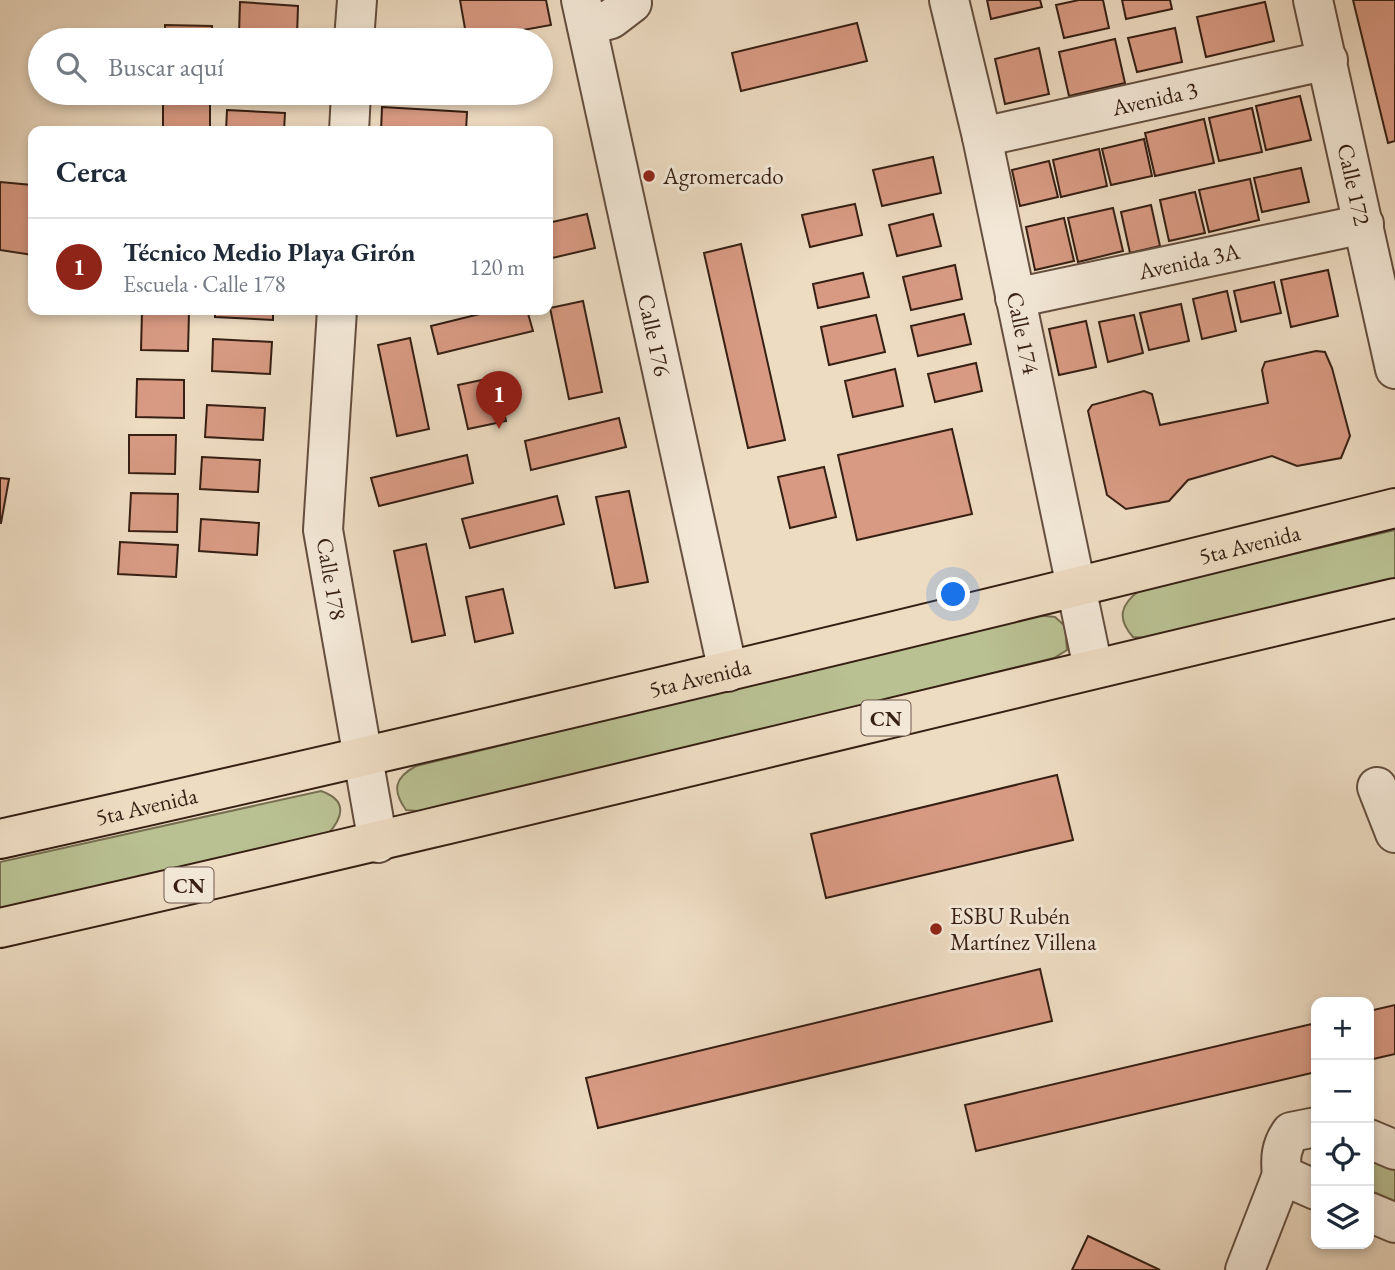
<!DOCTYPE html>
<html lang="es">
<meta charset="utf-8">
<style>
body{margin:0;font-family:"EB Garamond",serif;background:#f6f6f7;color:#1f2937}
.controls{position:absolute;right:21px;bottom:21px;display:grid;overflow:hidden;border-radius:14px;box-shadow:0 4px 10px #0003}
.controls button{width:63px;height:63px;display:grid;place-items:center;padding:0;border:0;border-bottom:2px solid #e0e1e3;background:#fff;color:#1f2937;font:35px sans-serif}
.you{position:absolute;left:954px;top:595px;width:24px;height:24px;margin:-18px;border:5px solid #fff;border-radius:50%;background:#1a73e8;box-shadow:0 0 0 10px #1a73e833}
.badge{display:grid;place-items:center;width:46px;height:46px;border-radius:50%;background:#8f2418;color:#fff;font-size:23px;font-weight:700}
.pin{position:absolute;translate:-50% -58px;filter:drop-shadow(0 2px 4px #0008)}
.pin::after{content:'';position:absolute;top:37px;width:24px;height:21px;background:inherit;clip-path:polygon(0 0,100% 0,50% 100%)}
.list{margin:0;padding:0;list-style:none}
h2{display:flex;justify-content:space-between;align-items:center;height:91px;margin:0;padding:0 28px;font-size:30px}
h2 small{font-size:23px;font-weight:400;color:#747a83}
.list li{display:grid;grid-template-columns:46px 1fr auto;gap:21px;align-items:center;box-sizing:border-box;height:98px;padding:0 28px;border-top:2px solid #e0e1e3}
.list b{display:block;font-size:26px;white-space:nowrap}
.list p{margin:0;font-size:23px;white-space:nowrap;color:#747a83}
.list em{font-size:23px;font-style:normal;color:#747a83}
.icon{flex:none;width:38px;height:38px;fill:none;stroke:currentColor;stroke-width:2;stroke-linecap:round;stroke-linejoin:round}
.map{position:relative;flex:none;width:1395px;height:1270px;overflow:hidden}
.search{position:absolute;background:#fff;box-shadow:0 4px 10px #0003;left:28px;top:28px;width:525px;height:77px;display:flex;align-items:center;gap:18px;box-sizing:border-box;padding:0 24px;border-radius:38px;color:#747a83;font-size:26px}
.panel{position:absolute;background:#fff;box-shadow:0 4px 10px #0003;left:28px;top:126px;width:525px;height:189px;border-radius:14px}
.map>svg:first-child{display:block}
.green{fill:#b9c092;stroke:#787052;stroke-width:2}
.building{fill:#d89a83;stroke:#361f13;stroke-width:2}
.lines{fill:none;stroke-linecap:round;stroke-linejoin:round}
.minor-casing{stroke:#644e3f;stroke-width:42}
.highway-casing{stroke:#361f13;stroke-width:42}
.minor{stroke:#f3e8d7;stroke-width:38}
.highway{stroke:#eddbc2;stroke-width:38}
.poi-dot{fill:#8f2418;stroke:#f3e8d7;stroke-width:2.5}
.labels{text-anchor:middle;dominant-baseline:central;stroke-width:6;stroke-linejoin:round;paint-order:stroke}
.shield{fill:#f3e8d7;stroke:#6f5b4e;stroke-width:2}
.shield-label{font-size:21px;font-weight:bold;fill:#361f13}
.street-label{font-size:23px;fill:#361f13;stroke:#f3e8d7}
.poi-label{font-size:23px;fill:#361f13;stroke:#f3e8d7;text-anchor:start}
</style>
<div class="map">
<svg width="1395" height="1270" viewBox="0 0 1395 1270">
<rect width="100%" height="100%" fill="#eddbc2"/>
<filter id="stains"><feTurbulence type="fractalNoise" baseFrequency=".00286" numOctaves="4"/><feColorMatrix values="0 0 0 0 .2 0 0 0 0 .09 0 0 0 0 .02 0 0 0 .5 -.17"/></filter>
<radialGradient id="worn" r=".72"><stop offset=".6" stop-color="#630" stop-opacity="0"/><stop offset="1" stop-color="#630" stop-opacity=".3"/></radialGradient>
<g class="green">
<path d="M1395 530V579L1149 638 1133 637C1116 618 1121 604 1140 590Z"/>
<path d="M1036 615 1055 617 1065 626 1067 650 1054 658 429 812 406 810C392 790 394 778 416 766Z"/>
<path d="M321 791C347 800 344 816 328 834L0 910V862Z"/>
<path d="M1369 1154 1395 1164V1201L1369 1190Z"/>
</g>
<g class="building">
<path d="M460 0H546L551 25 467 40Z"/>
<path d="M987 0H1040L1042 7 991 19Z"/>
<path d="M1079 0H1103L1109 28 1064 38 1056 5Z"/>
<path d="M1122 0H1170L1172 9 1126 19Z"/>
<path d="M1353 0H1395V141L1388 143Z"/>
<path d="M240 2 298 6 297 37 239 34Z"/>
<path d="M1265 2 1274 41 1206 57 1197 17Z"/>
<path d="M857 23 867 61 741 91 732 53Z"/>
<path d="M165 25 212 26V40H165Z"/>
<path d="M1175 28 1182 62 1137 72 1128 38Z"/>
<path d="M1115 39 1125 83 1069 96 1059 52Z"/>
<path d="M1039 48 1049 94 1005 104 995 59Z"/>
<path d="M163 93H210V128L163 127Z"/>
<path d="M1300 96 1311 140 1266 150 1256 106Z"/>
<path d="M382 107 467 112 466 131H381Z"/>
<path d="M1252 108 1262 152 1219 161 1209 118Z"/>
<path d="M227 110 285 113 284 131H226Z"/>
<path d="M1204 119 1214 163 1155 176 1145 133Z"/>
<path d="M1144 139 1152 176 1111 185 1102 149Z"/>
<path d="M1099 149 1107 186 1061 197 1053 160Z"/>
<path d="M933 157 941 193 882 206 873 170Z"/>
<path d="M1049 161 1058 197 1020 206 1012 170Z"/>
<path d="M1301 168 1309 202 1262 212 1254 178Z"/>
<path d="M1250 179 1259 220 1209 232 1199 190Z"/>
<path d="M0 182 32 185 29 210 33 211V255L0 250Z"/>
<path d="M1195 192 1205 233 1169 241 1160 200Z"/>
<path d="M855 204 862 235 810 247 802 215Z"/>
<path d="M1151 205 1160 246 1130 253 1121 212Z"/>
<path d="M1113 208 1123 251 1078 262 1068 218Z"/>
<path d="M587 214 595 248 548 259V223Z"/>
<path d="M933 214 941 246 897 256 889 225Z"/>
<path d="M1064 218 1074 261 1035 270 1026 227Z"/>
<path d="M741 244 785 440 748 448 704 253Z"/>
<path d="M955 265 962 299 911 310 903 277Z"/>
<path d="M1328 270 1338 316 1291 327 1281 280Z"/>
<path d="M863 273 869 297 818 308 813 284Z"/>
<path d="M1274 282 1281 313 1241 322 1234 291Z"/>
<path d="M1227 291 1236 331 1202 339 1193 299Z"/>
<path d="M583 301 602 392 569 399 550 308Z"/>
<path d="M1181 304 1189 341 1149 350 1140 313Z"/>
<path d="M215 310H273V320L215 317Z"/>
<path d="M496 310H527L533 331 438 354 431 326Z"/>
<path d="M142 311 189 312 188 351 141 350Z"/>
<path d="M964 314 971 344 918 356 911 326Z"/>
<path d="M876 315 885 352 829 365 821 327Z"/>
<path d="M1134 315 1143 353 1108 362 1099 322Z"/>
<path d="M1086 321 1096 367 1059 375 1049 329Z"/>
<path d="M410 338 429 429 397 436 378 345Z"/>
<path d="M213 339 272 342 270 374 212 371Z"/>
<path d="M1316 351 1325 352 1332 368 1350 436 1341 458 1297 466 1272 456 1188 480 1169 501 1126 509 1107 495 1088 411 1092 405 1144 391 1152 394 1160 425 1268 403 1262 370 1265 362Z"/>
<path d="M976 363 982 391 935 402 928 374Z"/>
<path d="M895 369 903 406 853 417 845 381Z"/>
<path d="M496 377 506 421 468 429 458 385Z"/>
<path d="M137 379 184 380V418L136 417Z"/>
<path d="M207 405 265 408 263 440 205 437Z"/>
<path d="M619 418 626 447 531 470 525 441Z"/>
<path d="M952 429 972 514 857 540 838 455Z"/>
<path d="M129 435H176L175 474 129 473Z"/>
<path d="M467 455 473 483 379 506 371 478Z"/>
<path d="M202 457 260 460 258 492 200 489Z"/>
<path d="M824 467 836 517 790 528 778 477Z"/>
<path d="M0 478 9 479 1 523H0Z"/>
<path d="M629 491 648 582 615 588 596 497Z"/>
<path d="M131 493 178 494 177 532 129 531Z"/>
<path d="M557 496 564 524 470 548 462 519Z"/>
<path d="M201 519 259 523 257 555 199 551Z"/>
<path d="M120 542 178 545 176 577 118 574Z"/>
<path d="M426 544 445 635 412 642 394 551Z"/>
<path d="M503 589 513 633 475 642 466 597Z"/>
<path d="M1057 775 1073 840 826 898 811 834Z"/>
<path d="M1040 969 1052 1021 598 1128 586 1078Z"/>
<path d="M1395 1005V1054L1369 1060V1011Z"/>
<path d="M1316 1023V1072L976 1151 965 1105Z"/>
<path d="M1088 1236 1160 1270H1072Z"/>
</g>
<g class="lines">
<g class="minor-casing">
<g id="minor">
<path id="s1" d="M581 0 728 672"/>
<path id="s2" d="M949 0 982 137 1093 668"/>
<path id="s3" d="M1313 0 1395 369"/>
<path d="M587 26 611 19 632 3"/>
<path d="M354 40 357 0"/>
<path d="M349 131 351 93"/>
<path id="s4" d="M982 137 1328 60"/>
<path id="s5" d="M1015 298 1364 224"/>
<path id="s6" d="M337 310 323 530 378 843"/>
<path d="M1377 787 1395 833"/>
<path d="M1316 1127 1291 1132C1281 1146 1280 1158 1282 1175L1316 1190"/>
<path d="M1369 1139 1395 1150"/>
<path d="M1369 1212 1395 1223"/>
<path d="M1245 1270 1282 1175"/>
</g>
</g>
<g class="highway-casing">
<g id="highway">
<path id="s7" d="M0 839C467 735 931 624 1395 508"/>
<path d="M0 928C466 823 930 707 1395 598"/>
</g>
</g>
<use href="#minor" class="minor"/>
<use href="#highway" class="highway"/>
</g>
<g class="poi-dot">
<circle cx="649" cy="176" r="7"/>
<circle cx="936" cy="929" r="7"/>
</g>
<g class="labels">
<g class="shield">
<rect x="861.5" y="700.5" width="49" height="35" rx="5"/>
<rect x="164.5" y="867.5" width="49" height="35" rx="5"/>
</g>
<g class="shield-label">
<text x="886" y="718">CN</text>
<text x="189" y="885">CN</text>
</g>
<g class="street-label">
<text stroke="none"><textPath href="#s4" startOffset="177">Avenida 3</textPath></text>
<text stroke="none"><textPath href="#s3" startOffset="189">Calle 172</textPath></text>
<text stroke="none"><textPath href="#s5" startOffset="178">Avenida 3A</textPath></text>
<text stroke="none"><textPath href="#s2" startOffset="341">Calle 174</textPath></text>
<text stroke="none"><textPath href="#s1" startOffset="343">Calle 176</textPath></text>
<text stroke="none"><textPath href="#s7" startOffset="1284">5ta Avenida</textPath></text>
<text stroke="none"><textPath href="#s6" startOffset="270">Calle 178</textPath></text>
<text stroke="none"><textPath href="#s7" startOffset="718">5ta Avenida</textPath></text>
<text stroke="none"><textPath href="#s7" startOffset="150">5ta Avenida</textPath></text>
</g>
<g class="poi-label">
<text x="663" y="176">Agromercado</text>
<text x="950" y="916">ESBU Rubén<tspan x="950" dy="26">Martínez Villena</tspan></text>
</g>
</g>
<rect width="100%" height="100%" filter="url(#stains)"/>
<rect width="100%" height="100%" fill="url(#worn)"/>
</svg>
<div class="controls">
<button>+</button>
<button>−</button>
<button><svg class="icon" aria-label="locate" viewBox="0 0 24 24"><circle cx="12" cy="12" r="6"/><path d="M12 2v4M12 18v4M2 12h4M18 12h4"/></svg></button>
<button><svg class="icon" aria-label="layers" viewBox="0 0 24 24"><path d="M12 4l9 5-9 5-9-5zM3 14l9 5 9-5"/></svg></button>
</div>
<div class="you"></div>
<div class="pin badge" style="left:499px;top:429px">1</div>
<div class="search"><svg class="icon" aria-label="search" viewBox="0 0 24 24"><circle cx="10" cy="10" r="6"/><path d="M15 15l6 6"/></svg>Buscar aquí</div>
<section class="panel">
<h2>Cerca<small></small></h2>
<ul class="list">
<li><span class="badge">1</span><div><b>Técnico Medio Playa Girón</b><p>Escuela · Calle 178</p></div><em>120 m</em></li>
</ul>
</section>
</div>
